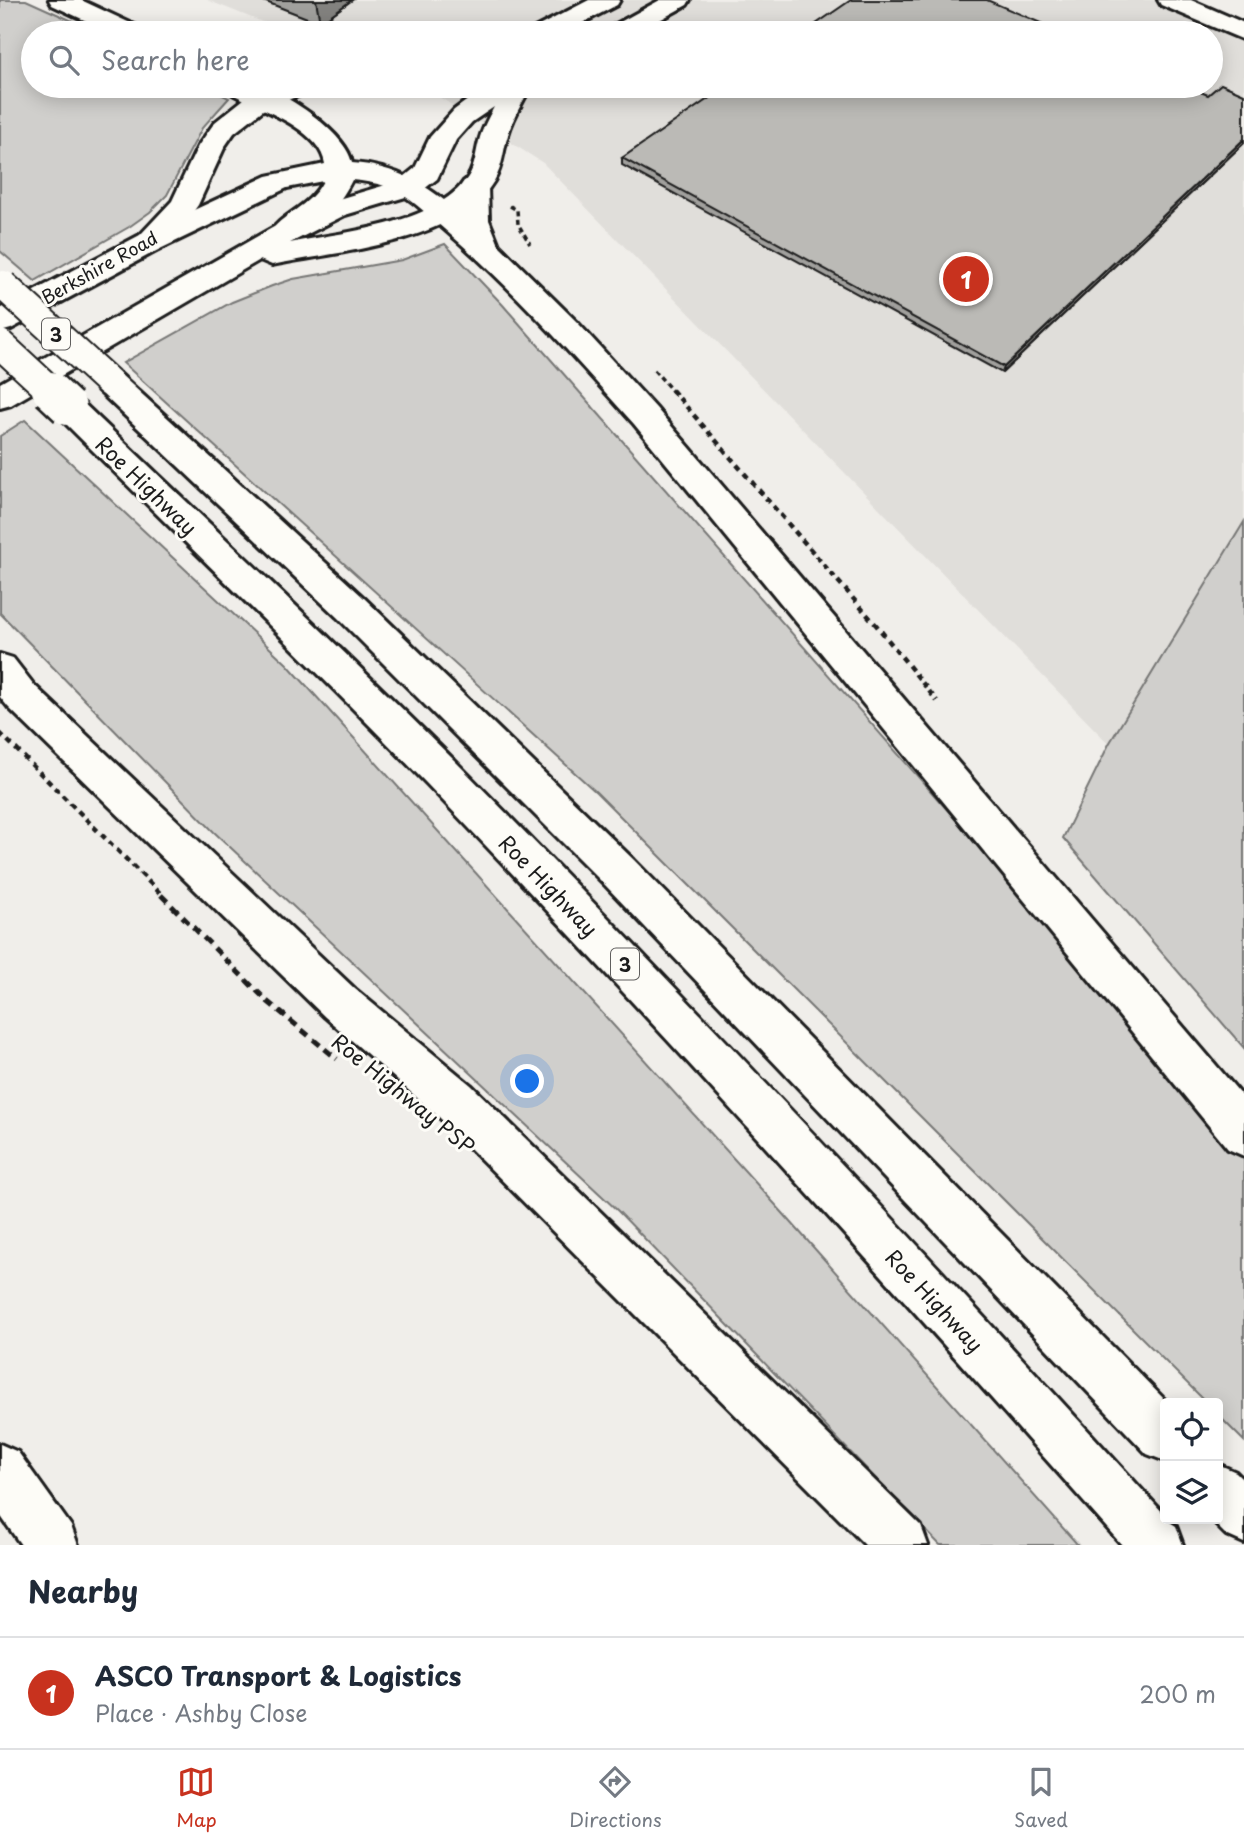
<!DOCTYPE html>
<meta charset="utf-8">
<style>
body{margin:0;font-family:"Playpen Sans",sans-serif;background:#f2f2f3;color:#1f2937}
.controls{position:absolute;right:21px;bottom:21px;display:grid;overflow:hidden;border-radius:7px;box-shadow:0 4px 18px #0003}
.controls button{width:63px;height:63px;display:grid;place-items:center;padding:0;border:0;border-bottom:2px solid #e0e1e3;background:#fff;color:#1f2937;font:35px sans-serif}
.you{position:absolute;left:528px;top:1082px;width:24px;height:24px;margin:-18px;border:5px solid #fff;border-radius:50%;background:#1a73e8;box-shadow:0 0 0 10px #1a73e833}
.badge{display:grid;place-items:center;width:46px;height:46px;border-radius:50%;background:#c8321e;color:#fff;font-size:23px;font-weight:700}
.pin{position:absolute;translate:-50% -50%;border:4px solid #fff;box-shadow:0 2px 7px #0006}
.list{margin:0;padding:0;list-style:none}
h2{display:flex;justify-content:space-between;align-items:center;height:91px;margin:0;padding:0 28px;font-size:30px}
h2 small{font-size:23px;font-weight:400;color:#747a83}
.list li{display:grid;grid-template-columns:46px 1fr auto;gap:21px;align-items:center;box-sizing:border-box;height:112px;padding:0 28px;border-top:2px solid #e0e1e3}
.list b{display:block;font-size:26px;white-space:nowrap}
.list p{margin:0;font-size:23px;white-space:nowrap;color:#747a83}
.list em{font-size:23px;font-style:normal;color:#747a83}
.icon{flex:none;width:38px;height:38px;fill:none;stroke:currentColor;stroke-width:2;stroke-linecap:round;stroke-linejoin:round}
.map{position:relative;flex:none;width:1244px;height:1545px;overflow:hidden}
.search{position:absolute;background:#fff;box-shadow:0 4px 18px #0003;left:21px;right:21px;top:21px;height:77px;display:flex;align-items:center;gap:18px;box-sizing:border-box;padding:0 24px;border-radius:38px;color:#747a83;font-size:26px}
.sheet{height:203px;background:#fff}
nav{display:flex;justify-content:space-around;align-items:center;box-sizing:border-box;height:98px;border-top:2px solid #e0e1e3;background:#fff;font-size:19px;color:#747a83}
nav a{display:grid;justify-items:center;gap:4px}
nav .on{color:#c8321e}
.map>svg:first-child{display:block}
.built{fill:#e0deda}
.green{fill:#d0cfcc;stroke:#767674;stroke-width:2}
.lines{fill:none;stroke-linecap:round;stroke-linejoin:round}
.street-casing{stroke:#1c1c1c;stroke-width:6}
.secondary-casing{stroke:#1c1c1c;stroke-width:6}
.highway-casing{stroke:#1c1c1c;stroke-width:6}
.path-far2{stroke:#1c1c1c;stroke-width:3.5;stroke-dasharray:5 3.5;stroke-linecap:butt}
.path-far1{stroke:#1c1c1c;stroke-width:4.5;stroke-dasharray:6 5;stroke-linecap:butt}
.path{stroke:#1c1c1c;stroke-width:5;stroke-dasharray:9 6;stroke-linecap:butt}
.street{fill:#fdfcf7;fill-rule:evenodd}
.secondary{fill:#fdfcf7;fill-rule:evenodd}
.highway{fill:#fdfcf7;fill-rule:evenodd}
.highway-bridge-far1-casing{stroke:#1c1c1c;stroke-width:32;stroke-linecap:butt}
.highway-bridge-casing{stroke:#1c1c1c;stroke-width:41;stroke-linecap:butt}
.highway-bridge-far1{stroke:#fdfcf7;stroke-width:28}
.highway-bridge{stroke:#fdfcf7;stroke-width:36}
.wall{fill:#a1a09d;stroke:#1c1c1c;stroke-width:2}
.shaded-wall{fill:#83827f;stroke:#1c1c1c;stroke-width:2}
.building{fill:#bbbab6;stroke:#1c1c1c;stroke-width:2}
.labels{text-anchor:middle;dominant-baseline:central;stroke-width:6;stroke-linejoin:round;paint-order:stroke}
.far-street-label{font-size:18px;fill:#1c1c1c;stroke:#fdfcf7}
.shield{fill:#fdfcf7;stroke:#605f5e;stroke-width:2}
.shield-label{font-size:19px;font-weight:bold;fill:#1c1c1c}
.street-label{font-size:21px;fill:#1c1c1c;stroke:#fdfcf7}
</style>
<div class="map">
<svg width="1244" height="1545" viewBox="0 0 1244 1545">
<rect width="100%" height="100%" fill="#f0eeea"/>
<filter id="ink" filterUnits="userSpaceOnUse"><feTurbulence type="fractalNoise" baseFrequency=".0143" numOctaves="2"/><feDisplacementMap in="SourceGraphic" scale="14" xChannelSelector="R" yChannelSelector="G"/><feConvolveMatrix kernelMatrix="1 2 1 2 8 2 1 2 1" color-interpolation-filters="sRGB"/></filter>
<g filter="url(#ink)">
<path class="built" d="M207 0H1172L1244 31V523L1109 744 543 163 422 86H1211V33H290Z"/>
<g class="green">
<path d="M0 0H26L99 33H33V86H204L229 98 202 128 167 195 150 212 129 227 35 281 0 251Z"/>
<path d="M445 244 502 304 1067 946 1244 1160V1441L1218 1415V1403H1207L596 792 123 363 232 302 272 286 293 279 402 260Z"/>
<path d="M25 420 287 664 782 1212 1078 1545H940L618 1211 214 832 0 613V436Z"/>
<path d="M1244 522V1048L1063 838 1109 744Z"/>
</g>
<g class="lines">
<g class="street-casing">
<g id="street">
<path d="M1158 0H1191L1244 23V40L1161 5Z"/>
<path d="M0 1444 18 1452 71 1526 78 1545H21L0 1515Z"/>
</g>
</g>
<g class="secondary-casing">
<g id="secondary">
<path d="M589 0H620L617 5 563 33H531L535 28Z"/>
<path d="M660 0H690L687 5 636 33H605L609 28Z"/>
<path d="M273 86H312L308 92 263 110 234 133 225 146 198 205 182 227 160 249 11 329 0 332V309L140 235 172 201 198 146 215 122 244 99Z"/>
<path d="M495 86H531C523 102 513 117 508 135 503 150 503 167 494 181 456 244 337 251 272 265L260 260 11 405 0 408V383L272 228 325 203 399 181 415 168 430 137 454 110 473 96ZM494 107C488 118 482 129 479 141 476 152 475 167 468 177 434 226 344 231 290 243L345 215 419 193 437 179 456 140 472 122Z"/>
</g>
</g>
<g class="highway-casing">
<g id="highway">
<path d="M49 0H81L141 28 145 33H112L52 5Z"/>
<path d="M224 86C234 86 247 84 257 86 285 91 347 134 352 163 396 166 427 185 459 212L460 187 464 181 474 178 484 181 488 187 489 220 499 245 578 323 656 408 1244 1098V1156L1228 1149 634 424C573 356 513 288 444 229 427 214 409 196 388 187 376 183 364 181 352 180 339 206 304 250 272 242L268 235C282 213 309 208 323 181L287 188 160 249 150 251 140 249 136 242 140 235 267 176 325 164C321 134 275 115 251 103 242 98 230 95 224 86Z"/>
<path d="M109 371 120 374 363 597 634 860 1168 1403H1165V1461L1147 1454 606 886 337 617 98 390 93 382 98 374Z"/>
<path d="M68 396 79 399C205 520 333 639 457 763 699 1008 933 1260 1165 1515V1519L1176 1526 1183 1545H1122C894 1288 665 1032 427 784 306 659 180 538 57 415L52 407 57 399Z"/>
<path d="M0 654 13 658 34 685 355 989 471 1085 921 1526 928 1545H865L439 1117 325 1017 8 707 0 697Z"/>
<path d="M1218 1464 1236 1472 1244 1480V1543L1226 1535 1210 1519H1218Z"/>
</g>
</g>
<g class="path-far2">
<path d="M510 206 517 210 518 224 530 244"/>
<path d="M654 370 673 392"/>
</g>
<g class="path-far1">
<path d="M672 390 877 626 937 701"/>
<path d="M0 733 163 896"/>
</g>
<path class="path" d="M161 895 267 1001 337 1059"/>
<use href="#street" class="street"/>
<use href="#secondary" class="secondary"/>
<use href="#highway" class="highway"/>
<g class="highway-bridge-far1-casing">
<g id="highway-bridge-far1">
<path d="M3 285 109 382"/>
<path d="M0 344 52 392"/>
</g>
</g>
<g class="highway-bridge-casing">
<path id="highway-bridge" d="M50 390 68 407"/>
</g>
<use href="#highway-bridge-far1" class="highway-bridge-far1"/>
<use href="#highway-bridge" class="highway-bridge"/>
</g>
<g class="wall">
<path d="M261 0H352L320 23Z"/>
<path d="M1244 94V143L1002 373 622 165V158L1208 95Z"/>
</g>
<g class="shaded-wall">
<path d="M316 0H352L320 23Z"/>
<path d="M1244 139V143L1002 373 1004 367Z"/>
</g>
<g class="building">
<path d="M851 0H987L1064 33H803Z"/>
<path d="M1221 84 1244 94V139L1004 367 622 158 727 86H1186L1208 95Z"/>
</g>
</g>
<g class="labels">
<g class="far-street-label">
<text transform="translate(99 267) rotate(-29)">Berkshire Road</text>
</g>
<g class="shield">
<rect x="42" y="318.5" width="28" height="31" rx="5"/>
<rect x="611" y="948.5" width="28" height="31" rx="5"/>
</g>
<g class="shield-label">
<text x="56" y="334">3</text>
<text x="625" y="964">3</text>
</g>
<g class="street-label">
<text transform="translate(147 485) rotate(44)">Roe Highway</text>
<text transform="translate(549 885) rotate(46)">Roe Highway</text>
<text transform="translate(404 1093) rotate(39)">Roe Highway PSP</text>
<text transform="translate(935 1300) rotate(47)">Roe Highway</text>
</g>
</g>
</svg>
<div class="controls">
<button><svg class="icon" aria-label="locate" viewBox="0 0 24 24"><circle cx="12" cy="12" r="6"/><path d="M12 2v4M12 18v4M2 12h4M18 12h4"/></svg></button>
<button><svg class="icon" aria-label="layers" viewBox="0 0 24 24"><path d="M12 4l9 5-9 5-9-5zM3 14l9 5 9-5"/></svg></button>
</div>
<div class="you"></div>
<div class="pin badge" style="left:966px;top:279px">1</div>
<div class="search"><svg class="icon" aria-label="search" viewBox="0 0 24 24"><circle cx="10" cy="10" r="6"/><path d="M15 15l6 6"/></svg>Search here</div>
</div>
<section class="sheet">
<h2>Nearby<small></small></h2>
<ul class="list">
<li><span class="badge">1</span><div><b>ASCO Transport &amp; Logistics</b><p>Place · Ashby Close</p></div><em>200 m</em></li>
</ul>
</section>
<nav>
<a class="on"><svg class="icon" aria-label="map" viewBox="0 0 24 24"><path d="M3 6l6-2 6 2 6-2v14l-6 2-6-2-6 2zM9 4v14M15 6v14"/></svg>Map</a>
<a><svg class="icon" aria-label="directions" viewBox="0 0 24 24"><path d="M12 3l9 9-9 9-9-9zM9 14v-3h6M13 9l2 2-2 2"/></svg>Directions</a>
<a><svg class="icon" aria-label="saved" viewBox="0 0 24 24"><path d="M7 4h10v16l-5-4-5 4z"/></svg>Saved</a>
</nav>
